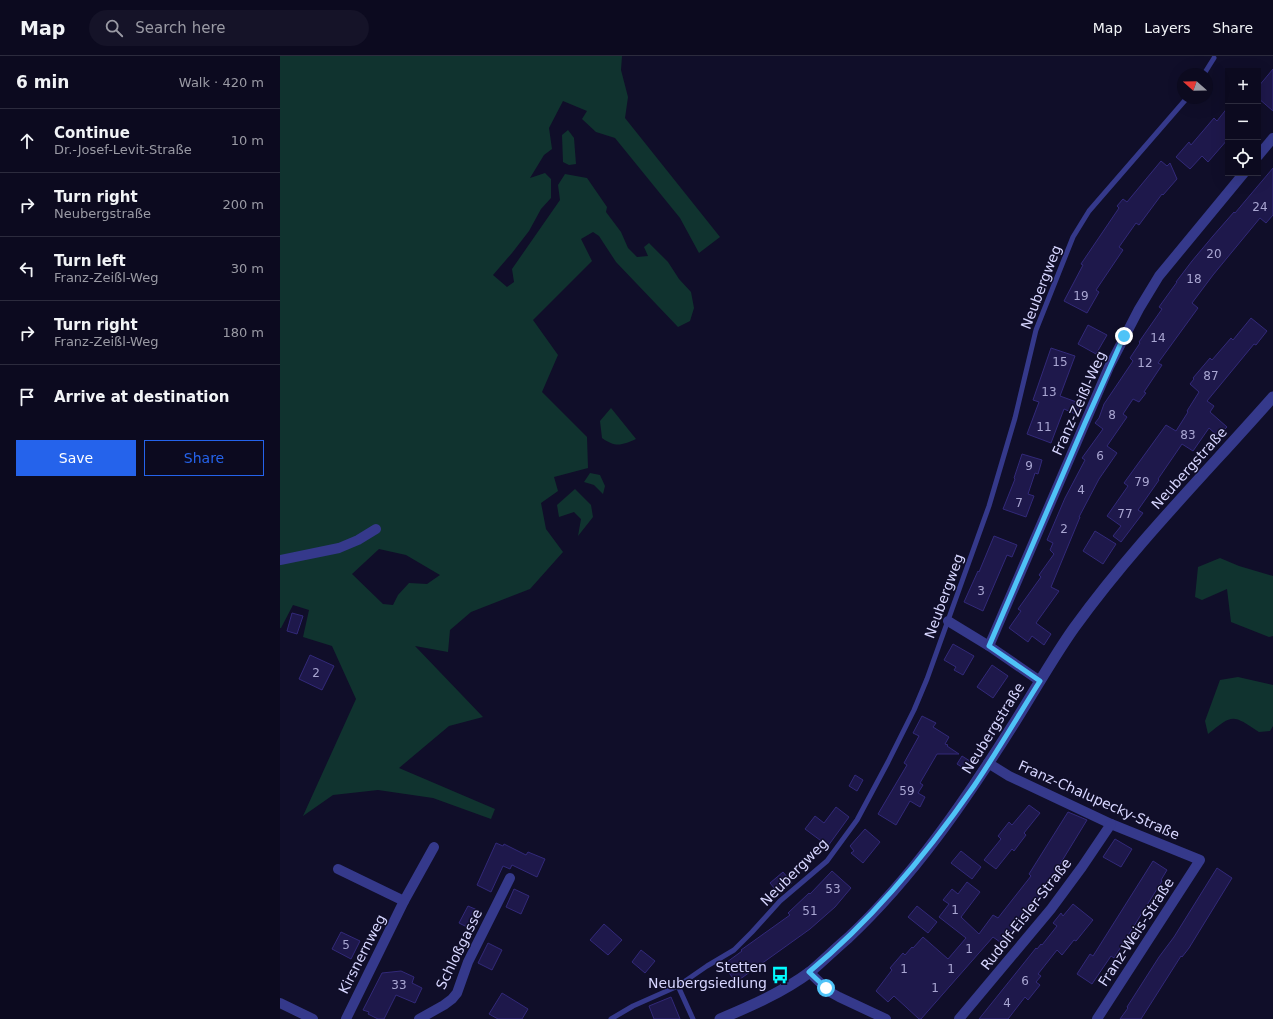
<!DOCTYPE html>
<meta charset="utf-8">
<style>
body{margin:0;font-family:"DejaVu Sans",sans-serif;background:#151328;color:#f1f3f6}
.controls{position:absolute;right:12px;top:12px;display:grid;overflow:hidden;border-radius:0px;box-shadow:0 4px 16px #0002}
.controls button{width:36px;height:36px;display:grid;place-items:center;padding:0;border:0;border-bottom:1px solid #2c2b3d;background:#0c0a1f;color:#f1f3f6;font:20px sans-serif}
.compass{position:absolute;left:897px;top:12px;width:36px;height:36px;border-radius:50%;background:#0c0a1f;box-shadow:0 4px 16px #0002;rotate:290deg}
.stop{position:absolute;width:12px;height:12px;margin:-9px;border:3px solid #4fc3f7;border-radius:50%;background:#fff}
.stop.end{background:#4fc3f7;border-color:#fff;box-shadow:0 1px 4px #0008}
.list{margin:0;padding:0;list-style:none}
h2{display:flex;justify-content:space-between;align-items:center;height:52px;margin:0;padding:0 16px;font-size:17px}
h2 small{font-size:13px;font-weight:400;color:#9a9aa4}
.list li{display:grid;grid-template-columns:26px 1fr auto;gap:12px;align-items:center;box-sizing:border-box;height:64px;padding:0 16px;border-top:1px solid #2c2b3d}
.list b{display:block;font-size:15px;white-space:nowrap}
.list p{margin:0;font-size:13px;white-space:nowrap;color:#9a9aa4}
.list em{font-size:13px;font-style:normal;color:#9a9aa4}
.actions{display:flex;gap:8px;padding:12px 16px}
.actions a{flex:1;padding:9px 0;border:1px solid #2563eb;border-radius:0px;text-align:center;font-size:14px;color:#2563eb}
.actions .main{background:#2563eb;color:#fff}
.icon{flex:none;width:22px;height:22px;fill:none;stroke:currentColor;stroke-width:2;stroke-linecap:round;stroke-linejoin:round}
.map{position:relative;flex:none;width:993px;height:963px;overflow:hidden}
header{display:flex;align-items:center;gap:24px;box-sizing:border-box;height:56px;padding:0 20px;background:#0c0a1f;border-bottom:1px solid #2c2b3d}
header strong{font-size:19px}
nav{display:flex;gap:22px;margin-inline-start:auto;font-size:14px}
.search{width:280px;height:36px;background:#151328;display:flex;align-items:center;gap:10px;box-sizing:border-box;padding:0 14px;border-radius:22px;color:#9a9aa4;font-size:15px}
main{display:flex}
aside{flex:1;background:#0c0a1f}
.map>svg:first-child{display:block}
.green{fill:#10332f;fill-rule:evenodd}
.building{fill:#1e184b;stroke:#322979}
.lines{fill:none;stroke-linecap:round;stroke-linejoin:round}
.service{stroke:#35398b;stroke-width:5}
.minor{stroke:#35398b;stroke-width:10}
.tertiary{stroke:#35398b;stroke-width:11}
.route{stroke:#4fc3f7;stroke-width:5}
.labels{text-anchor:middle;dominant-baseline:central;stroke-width:3;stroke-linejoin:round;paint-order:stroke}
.number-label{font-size:12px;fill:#a9a6d2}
.street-label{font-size:14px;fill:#d7d6ff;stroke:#100e29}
.poi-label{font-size:14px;fill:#d7d6ff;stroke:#100e29;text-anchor:end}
</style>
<header>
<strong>Map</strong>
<div class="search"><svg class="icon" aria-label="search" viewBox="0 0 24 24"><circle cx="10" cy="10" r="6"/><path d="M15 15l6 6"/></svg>Search here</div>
<nav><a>Map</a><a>Layers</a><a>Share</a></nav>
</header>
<main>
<aside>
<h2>6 min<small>Walk · 420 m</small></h2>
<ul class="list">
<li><svg class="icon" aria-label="ahead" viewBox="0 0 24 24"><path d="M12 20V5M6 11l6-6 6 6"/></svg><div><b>Continue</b><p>Dr.-Josef-Levit-Straße</p></div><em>10 m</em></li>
<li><svg class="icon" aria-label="right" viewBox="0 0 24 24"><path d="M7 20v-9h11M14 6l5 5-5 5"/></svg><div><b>Turn right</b><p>Neubergstraße</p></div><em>200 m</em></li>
<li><svg class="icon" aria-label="left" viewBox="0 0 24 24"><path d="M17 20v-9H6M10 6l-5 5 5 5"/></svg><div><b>Turn left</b><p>Franz-Zeißl-Weg</p></div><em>30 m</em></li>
<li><svg class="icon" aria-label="right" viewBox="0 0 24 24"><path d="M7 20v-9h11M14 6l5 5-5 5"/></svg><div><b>Turn right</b><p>Franz-Zeißl-Weg</p></div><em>180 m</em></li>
<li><svg class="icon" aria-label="arrive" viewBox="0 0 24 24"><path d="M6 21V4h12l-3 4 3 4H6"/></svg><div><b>Arrive at destination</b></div></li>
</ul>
<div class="actions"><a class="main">Save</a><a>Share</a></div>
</aside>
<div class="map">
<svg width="993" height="963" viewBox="0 0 993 963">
<rect width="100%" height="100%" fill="#100e29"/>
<g class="green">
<path d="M0 0H342L341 14 348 41 345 62 440 181 419 197 400 162 335 82 316 76 302 63 307 55 283 45 269 72 272 93 264 99 250 122 265 117 271 123V142L261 153 249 175 232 197 213 219 227 231 234 226 232 213 280 144 278 129 285 118 307 122 327 151 326 156 341 176 348 192 357 201 368 200 364 191 369 187 388 206 399 223 411 236 414 252 410 265 398 271 336 206 319 180 313 176 301 183 312 205 253 264 278 299 262 336 307 381 308 412 274 421 278 435 261 447 266 473 283 496 250 533 191 556 170 574 168 596 135 590 203 661 169 670 119 712 215 753 211 763 153 742 98 734 53 739 23 760 76 643 52 590 23 581 29 554 13 549 1 572H0ZM99 493 126 499 160 519 147 528 129 527 118 539 113 549 103 548 72 518Z"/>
<path d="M288 74 294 82 296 108 289 109 283 106 282 79Z"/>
<path d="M331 352 356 383C342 389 336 392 322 382L320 365Z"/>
<path d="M310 417 320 419 325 430 323 438 314 429 304 426Z"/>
<path d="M295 433 311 449 313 461 298 480 301 463 294 456 279 461 277 449Z"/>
<path d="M940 502 959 510 993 520V580L989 581 951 566 947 533 922 544 915 541 918 511Z"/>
<path d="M958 621 993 629V670L990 675 979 676C952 658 953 658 928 678L925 665 940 624Z"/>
</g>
<g class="building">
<path d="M993 13V55L978 42V31Z"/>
<path d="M948 51V83L928 106 922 100 910 113 896 101 909 86 911 89 934 62 937 65Z"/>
<path d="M881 105 887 110 890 107 897 123 883 139 882 138 859 169 856 167 839 191 843 194 816 234 819 236 807 257 784 245 803 209 801 208 839 152 837 150 843 143 847 146Z"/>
<path d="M993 112V159L986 167 980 162 933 219 912 247 918 252 878 307 882 309 864 336 866 337 859 346 853 343 843 358 847 361 827 390 837 397 819 423 799 461H800L771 531 779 535 756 567 771 578 764 589 752 580 748 586 729 572 741 555 738 553 761 521 759 519 774 498 770 494 773 487 767 484 785 442 805 404 802 402 823 373 815 367 819 362 824 348 853 305 850 302 860 287 859 286 882 253 879 251 897 226H896L912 205 933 180 954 156 955 157Z"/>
<path d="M971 262 987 275 976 289 974 288 927 345 934 350 930 356 947 371 938 380 929 372 913 395 902 388 878 423 879 424 858 454 863 457 841 486 833 480 841 470 827 460 848 430 844 427 886 369 896 375 908 356 907 355 919 336 910 328 914 323 913 322 930 302 932 304 951 282 953 284Z"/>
<path d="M808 269 827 279 816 298 798 288Z"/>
<path d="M771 292 795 300 780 340 802 348 798 359 784 353 771 387 747 378 759 346 753 344Z"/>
<path d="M742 398 762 404 758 418 755 417 748 438 754 440 746 461 723 453 735 423 734 422Z"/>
<path d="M815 475 836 488 823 508 803 495Z"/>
<path d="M714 480 737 489 732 501 727 499 703 555 684 546 698 515 699 516Z"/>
<path d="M12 557 23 560 17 578 7 575Z"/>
<path d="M673 588 694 600 683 619 674 614 676 611 664 604Z"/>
<path d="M30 599 54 610 42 634 19 623Z"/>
<path d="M712 609 728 620 713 642 697 631Z"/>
<path d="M642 660 656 667 653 671 669 681 665 688 668 689 667 690 679 698H657L640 727 643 729 638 737 645 741 640 751 630 745 616 769 598 758 627 709 624 707 639 680 633 677Z"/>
<path d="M682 700 693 707 688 715 677 708Z"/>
<path d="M575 719 583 724 577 735 569 730Z"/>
<path d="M749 749 760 757 744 777 746 779 734 795 732 793 716 813 704 804 721 783 718 780 729 766 732 769Z"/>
<path d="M556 751 569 761 548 790 525 773 535 760 544 767Z"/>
<path d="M788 756 807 764 763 836 764 837 727 885 724 882 720 886 713 881 641 963H639L614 940 608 946 596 935 612 914 610 912 623 897 625 899 632 891 633 892 643 881 668 903 686 882 659 861 669 848 663 844 672 833 678 838 687 826 700 836 681 861 699 878 713 859 718 862 751 820 749 818Z"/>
<path d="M585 773 600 786 583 807 571 797 574 795 570 790Z"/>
<path d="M835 783 852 793 841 811 823 801Z"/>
<path d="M216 787 223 790 224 788 246 799 248 796 265 803 257 821 232 809 230 813 223 810 211 836 197 829Z"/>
<path d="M681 795 701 811 692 823 671 807Z"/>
<path d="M873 805 887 814 881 824 882 825 834 902 831 900 812 928 797 918 810 898 813 900Z"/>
<path d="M937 812 952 822 909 892 902 901 901 900 861 963H840L848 952 847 951 879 901 894 881Z"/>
<path d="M552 815 571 832 555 851 530 873 456 926 443 909 462 895 461 894 510 859 508 857 529 837 530 838Z"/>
<path d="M503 816 512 827 499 838 490 827Z"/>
<path d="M234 833 249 840 241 858 226 851Z"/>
<path d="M793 848 813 864 796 885 794 884 782 899 777 894 758 918 761 920 756 926 760 929 748 944 745 941 728 963H699L756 892 757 893 761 888 762 889 777 870 773 867 781 857 783 860Z"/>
<path d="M188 850 202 856 193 874 179 867Z"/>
<path d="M637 850 657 866 648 877 628 861Z"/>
<path d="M324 868 342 884 328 899 310 884Z"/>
<path d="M61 876 80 885 71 903 52 893Z"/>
<path d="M208 887 222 894 212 914 198 907Z"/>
<path d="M361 894 375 905 365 917 352 906Z"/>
<path d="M121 915 134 921 132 927 142 932 135 947 116 939 104 963H98L88 958 89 956 83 954 102 917Z"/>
<path d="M222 937 248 953 242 963H218L209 958Z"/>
<path d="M391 941 400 963H374L369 950Z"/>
</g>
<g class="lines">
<g class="service">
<path d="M924 18 934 2"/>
<path d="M398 930 413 963"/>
<path d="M331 963 353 950 398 930 427 910 454 894 472 876 500 845 547 805 577 764 608 706 634 654 647 623 709 450 735 362 756 274 793 181 809 155 907 42"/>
</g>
<g class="minor">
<path d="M978 100 993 82"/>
<path d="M0 504 59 492 78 484 96 473"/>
<path d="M668 565 709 590 760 625"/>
<path d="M709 590 829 311 859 253 879 220 964 117"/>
<path d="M708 707 729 720 831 768 920 804 817 963"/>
<path d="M58 813 124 845"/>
<path d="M529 916 550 936 559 941 606 963"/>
<path d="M0 947 33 963"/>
<path d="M66 963 124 845 154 791"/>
<path d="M139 963 164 949 172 943 177 937 188 906 230 822"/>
<path d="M679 963 771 853 802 811 831 768"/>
</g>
<path class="tertiary" d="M440 963C471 950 503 936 530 916 543 905 555 893 568 882 634 820 685 745 733 669 754 636 772 603 794 572 854 489 926 417 993 341"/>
</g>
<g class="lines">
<path class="route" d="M546 932 529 916C593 863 646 799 694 730 717 696 738 660 760 625L709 590 805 367 844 280"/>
</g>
<defs>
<g id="bus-bare" transform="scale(1.38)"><path d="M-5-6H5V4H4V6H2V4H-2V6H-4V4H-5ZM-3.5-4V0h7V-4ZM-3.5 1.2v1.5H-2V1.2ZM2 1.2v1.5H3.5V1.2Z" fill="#02fbff" stroke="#100e29" stroke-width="2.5" paint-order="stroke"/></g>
</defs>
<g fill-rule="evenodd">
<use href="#bus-bare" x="500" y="919"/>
</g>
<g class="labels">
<g class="number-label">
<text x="980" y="151">24</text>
<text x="934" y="198">20</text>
<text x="914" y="223">18</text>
<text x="801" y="240">19</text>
<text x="878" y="282">14</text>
<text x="780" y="306">15</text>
<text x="865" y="307">12</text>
<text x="931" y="320">87</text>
<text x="769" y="336">13</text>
<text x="832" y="359">8</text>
<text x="764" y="371">11</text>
<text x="908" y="379">83</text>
<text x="820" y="400">6</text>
<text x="749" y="410">9</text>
<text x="862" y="426">79</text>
<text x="801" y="434">4</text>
<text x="739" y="447">7</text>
<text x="845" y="458">77</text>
<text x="784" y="473">2</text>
<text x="701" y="535">3</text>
<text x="36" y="617">2</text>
<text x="627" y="735">59</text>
<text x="553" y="833">53</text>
<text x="675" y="854">1</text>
<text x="530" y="855">51</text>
<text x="66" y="889">5</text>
<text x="689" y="893">1</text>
<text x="624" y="913">1</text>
<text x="671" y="913">1</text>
<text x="745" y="925">6</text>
<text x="119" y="929">33</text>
<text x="655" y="932">1</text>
<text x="727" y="947">4</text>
</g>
<g class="street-label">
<text transform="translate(761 231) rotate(-69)">Neubergweg</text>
<text transform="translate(799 347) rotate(-66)">Franz-Zeißl-Weg</text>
<text transform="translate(909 412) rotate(-48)">Neubergstraße</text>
<text transform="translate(664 540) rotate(-70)">Neubergweg</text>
<text transform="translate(713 672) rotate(-58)">Neubergstraße</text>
<text transform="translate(819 744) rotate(24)">Franz-Chalupecky-Straße</text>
<text transform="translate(514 816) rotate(-45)">Neubergweg</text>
<text transform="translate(746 858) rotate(-52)">Rudolf-Eisler-Straße</text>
<text transform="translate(856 876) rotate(-57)">Franz-Weis-Straße</text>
<text transform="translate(179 893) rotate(-64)">Schloßgasse</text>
<text transform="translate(82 898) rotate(-63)">Kirsnernweg</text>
</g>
<g class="poi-label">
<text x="487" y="911">Stetten<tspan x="487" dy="16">Neubergsiedlung</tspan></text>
</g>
</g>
</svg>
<div class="controls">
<button>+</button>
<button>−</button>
<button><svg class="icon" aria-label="locate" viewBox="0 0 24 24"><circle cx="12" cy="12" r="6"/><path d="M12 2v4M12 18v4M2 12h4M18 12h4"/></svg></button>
</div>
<svg class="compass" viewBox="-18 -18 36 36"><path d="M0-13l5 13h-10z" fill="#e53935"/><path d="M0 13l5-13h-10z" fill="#9a9aa4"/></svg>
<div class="stop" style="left:546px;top:932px"></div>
<div class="stop end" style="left:844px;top:280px"></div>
</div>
</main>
